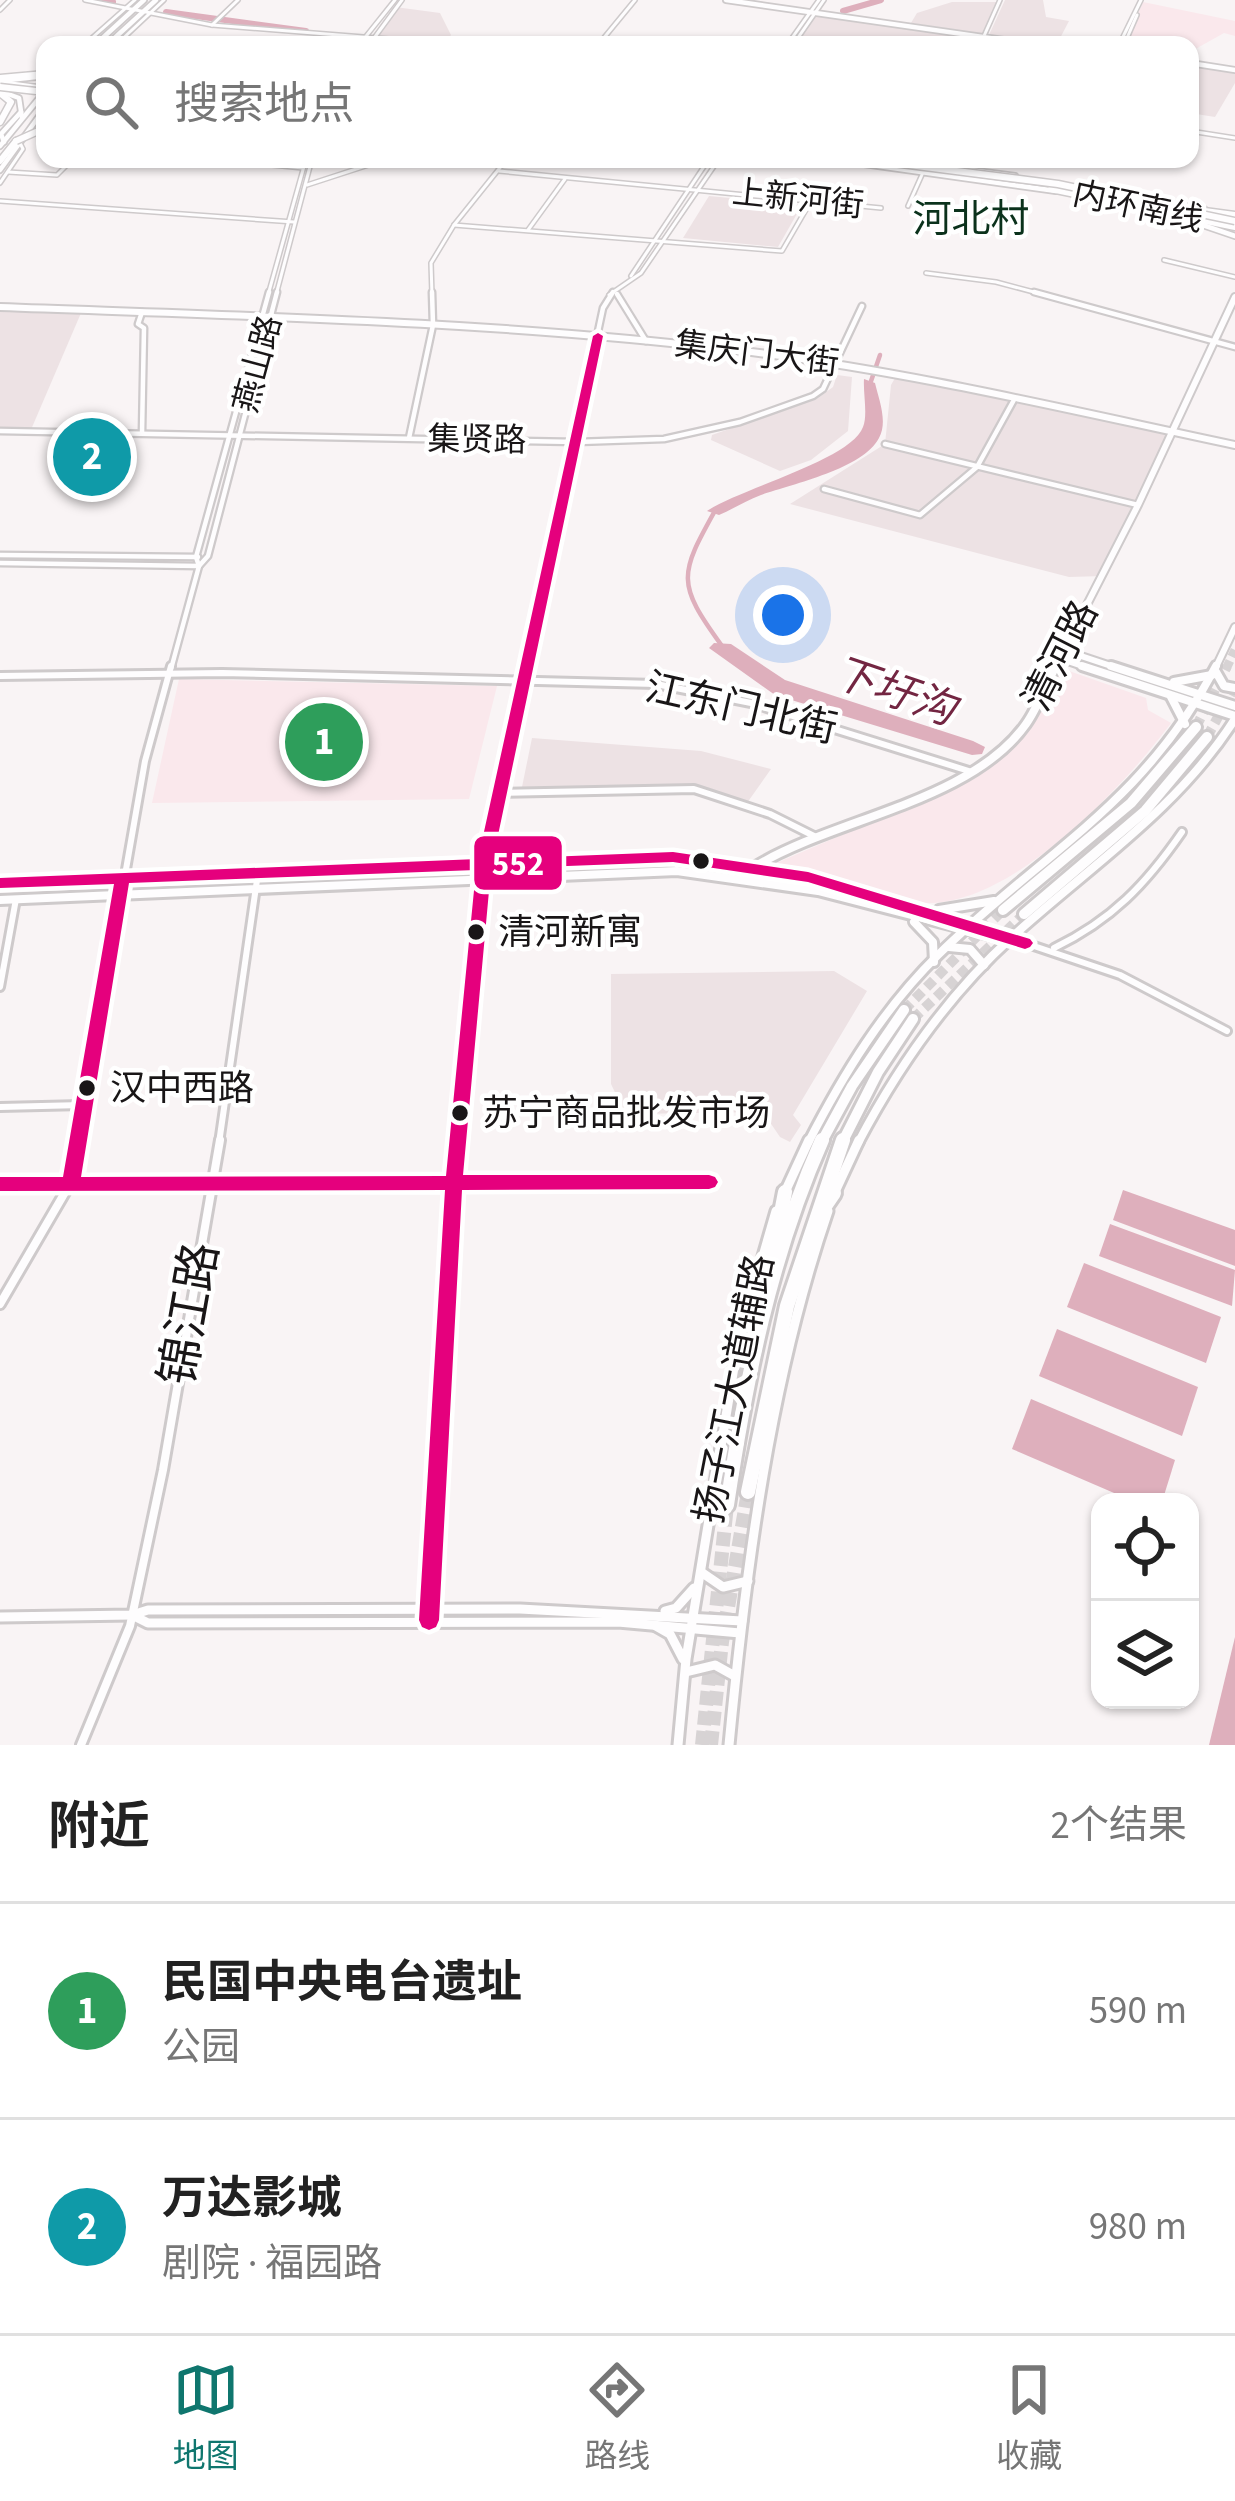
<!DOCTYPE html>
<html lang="zh">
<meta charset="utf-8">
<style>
body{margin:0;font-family:"Source Sans 3","Noto Sans SC",sans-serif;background:#f6f6f6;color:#222}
.controls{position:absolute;right:36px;bottom:36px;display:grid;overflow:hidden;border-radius:24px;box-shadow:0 3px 9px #0004}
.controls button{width:108px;height:108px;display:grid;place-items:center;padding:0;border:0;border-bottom:3px solid #e0e0e0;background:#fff;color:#222;font:60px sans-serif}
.you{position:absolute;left:783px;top:615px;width:42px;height:42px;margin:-30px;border:9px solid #fff;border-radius:50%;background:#1a73e8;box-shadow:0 0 0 18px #1a73e833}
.badge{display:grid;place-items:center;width:78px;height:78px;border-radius:50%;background:#0f766e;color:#fff;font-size:39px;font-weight:700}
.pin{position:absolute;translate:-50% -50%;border:6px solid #fff;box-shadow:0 3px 12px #0006}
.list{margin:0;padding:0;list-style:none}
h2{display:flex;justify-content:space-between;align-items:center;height:156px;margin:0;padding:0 48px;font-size:51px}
h2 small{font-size:39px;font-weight:400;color:#767676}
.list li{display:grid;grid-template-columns:78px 1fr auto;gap:36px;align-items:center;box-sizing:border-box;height:216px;padding:0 48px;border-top:3px solid #e0e0e0}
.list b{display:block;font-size:45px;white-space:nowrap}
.list p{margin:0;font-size:39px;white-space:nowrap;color:#767676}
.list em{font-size:39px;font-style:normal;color:#767676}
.icon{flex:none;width:66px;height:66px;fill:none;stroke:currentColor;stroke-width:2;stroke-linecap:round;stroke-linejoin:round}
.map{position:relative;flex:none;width:1235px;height:1745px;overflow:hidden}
.search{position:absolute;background:#fff;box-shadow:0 3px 9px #0004;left:36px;right:36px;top:36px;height:132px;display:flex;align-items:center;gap:30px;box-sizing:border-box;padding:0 42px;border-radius:24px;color:#767676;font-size:45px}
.sheet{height:588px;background:#fff}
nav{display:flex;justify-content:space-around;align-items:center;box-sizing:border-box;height:168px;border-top:3px solid #e0e0e0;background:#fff;font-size:33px;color:#767676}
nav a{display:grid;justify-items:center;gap:6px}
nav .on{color:#0f766e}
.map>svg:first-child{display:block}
.built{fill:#ede2e4}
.green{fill:#fae8ec}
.water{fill:#deafbc}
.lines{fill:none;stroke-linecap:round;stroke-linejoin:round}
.canal{stroke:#deafbc;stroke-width:4.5}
.river{stroke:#deafbc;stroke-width:6}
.highway-tunnel-far2{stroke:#d7d3d4;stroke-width:9;stroke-dasharray:9 4.5;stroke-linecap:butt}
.highway-tunnel-far1{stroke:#d7d3d4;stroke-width:10;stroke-dasharray:10 6;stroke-linecap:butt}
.highway-tunnel{stroke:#d7d3d4;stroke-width:14;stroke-dasharray:14 6;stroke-linecap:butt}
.minor-far3-casing{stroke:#cecacb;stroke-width:6}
.minor-far2-casing{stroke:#cecacb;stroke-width:9}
.minor-far1-casing{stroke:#cecacb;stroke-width:12}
.minor-casing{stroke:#cecacb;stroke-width:14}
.major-far3-casing{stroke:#cecacb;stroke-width:8}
.major-far2-casing{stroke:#cecacb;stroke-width:10}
.major-far1-casing{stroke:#cecacb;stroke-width:14}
.major-casing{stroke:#cecacb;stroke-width:15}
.highway-far2-casing{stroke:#cecacb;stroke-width:9}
.highway-far1-casing{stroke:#cecacb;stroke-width:16}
.highway-casing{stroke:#cecacb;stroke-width:20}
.minor-far3{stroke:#fefdfe;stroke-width:3}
.minor-far2{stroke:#fefdfe;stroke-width:4.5}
.minor-far1{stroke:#fefdfe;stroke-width:6}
.minor{stroke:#fefdfe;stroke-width:8}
.major-far3{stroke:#fefdfe;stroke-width:4.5}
.major-far2{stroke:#fefdfe;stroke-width:6}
.major-far1{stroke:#fefdfe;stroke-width:8}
.major{stroke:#fefdfe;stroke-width:9}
.highway-far2{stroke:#fefdfe;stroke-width:6}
.highway-far1{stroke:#fefdfe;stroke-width:10}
.highway{stroke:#fefdfe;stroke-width:14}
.highway-bridge-casing{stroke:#cecacb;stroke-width:9;stroke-linecap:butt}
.highway-bridge{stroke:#fefdfe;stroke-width:6}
.bus-1-casing{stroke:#fff;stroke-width:9}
.bus-1{fill:#e5007d;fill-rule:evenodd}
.bus-dot{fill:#191617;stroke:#fff;stroke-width:4.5}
.labels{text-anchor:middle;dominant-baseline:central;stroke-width:9;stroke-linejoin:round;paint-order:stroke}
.far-street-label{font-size:33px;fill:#191617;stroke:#fff}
.bus-label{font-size:36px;fill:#191617;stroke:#fff;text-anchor:start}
.far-quarter-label{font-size:39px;fill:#0b321c;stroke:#fff}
.street-label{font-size:39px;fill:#191617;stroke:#fff}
.water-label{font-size:42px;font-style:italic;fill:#732642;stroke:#fff}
.near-street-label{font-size:48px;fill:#191617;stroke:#fff}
.line-badge{stroke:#fff;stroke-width:4.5}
.badge-label{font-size:33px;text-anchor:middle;font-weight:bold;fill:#fff}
</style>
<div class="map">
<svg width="1235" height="1745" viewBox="0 0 1235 1745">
<rect width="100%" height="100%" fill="#f9f4f5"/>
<g class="built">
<path d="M1005 0H1043L1046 17 1069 21 1057 44 989 35Z"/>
<path d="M952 2H999L985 34 911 23 917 13Z"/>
<path d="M395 7 440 13 451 35 444 44 371 41Z"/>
<path d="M816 12 984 38 980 45H793Z"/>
<path d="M1190 66 1235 72V83L1215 117 1190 113Z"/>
<path d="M709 196 802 205 778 247 683 238Z"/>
<path d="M0 310 81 313 30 432 0 431Z"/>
<path d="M898 373 1171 432 1103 576 1069 577 790 504 885 444 891 385Z"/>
<path d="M837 375 852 377 848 431 811 460 780 471 711 440 712 435 818 398 833 387Z"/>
<path d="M532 738 701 751 771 769 747 803 688 785 522 787Z"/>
<path d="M834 971 867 991 793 1115 801 1125 790 1142 780 1137 763 1112 631 1114 623 1109 611 1084V974Z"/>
</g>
<g class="green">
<path d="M1143 2 1235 21V36L1224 33 1190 52V45H1124Z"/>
<path d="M1055 666 1146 698 1148 710 1171 723C1122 789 1012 905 926 903 880 901 819 876 774 864L975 778 1025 726Z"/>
<path d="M179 679 497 686 469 799 152 803Z"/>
</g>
<g class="water">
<path d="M864 379 875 383C879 400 888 422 879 438 863 469 792 484 761 495 747 500 733 509 719 515L707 511C741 488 851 460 863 427 868 415 863 393 864 379Z"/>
<path d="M714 643 731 644 785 680 973 741 985 747 982 754 972 755 775 695 709 648Z"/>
<path d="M1123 1190 1235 1230V1266L1113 1220Z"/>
<path d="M1110 1224 1235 1270 1232 1306 1099 1256Z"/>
<path d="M1084 1263 1221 1317 1206 1363 1067 1307Z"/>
<path d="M1057 1329 1198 1387 1182 1436 1039 1376Z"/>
<path d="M1031 1399 1175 1460 1162 1502H1135L1012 1449Z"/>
<path d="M1235 1637V1745H1209Z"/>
</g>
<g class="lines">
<g class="canal">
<path d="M869 387 880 355"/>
<path d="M716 509C679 575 676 583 722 646"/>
</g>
<g class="river">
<path d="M104 0 113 2"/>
<path d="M843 11 881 0"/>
<path d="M166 12 306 31"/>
</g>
<path class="highway-tunnel-far2" d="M1226 669 1235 650"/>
<g class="highway-tunnel-far1">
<path d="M1196 727 1227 666"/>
<path d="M1207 737 1235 686"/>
<path d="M904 1010 1003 910"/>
<path d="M913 1019 1024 914"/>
</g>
<g class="highway-tunnel">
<path d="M702 1745 727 1505"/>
<path d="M711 1745 722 1642 748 1492"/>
</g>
<g class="minor-far3-casing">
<g id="minor-far3">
<path d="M85 0 212 25 464 45"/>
<path d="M0 10 10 0"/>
<path d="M212 25 238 0"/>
<path d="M84 45 135 0"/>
<path d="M116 45 164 0"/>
<path d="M359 45 395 0"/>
<path d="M369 45 402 0"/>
<path d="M598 45 635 0"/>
<path d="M787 45 819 0"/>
<path d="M793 45 824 0"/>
<path d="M980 45 1000 0"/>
<path d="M1119 45 1141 0"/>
<path d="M1124 45 1137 15"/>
<path d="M1190 131 1235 138"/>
<path d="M211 159 303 168"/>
<path d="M499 171 881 208"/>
<path d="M8 172 57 175 73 159"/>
<path d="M0 183 23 149 20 143"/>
<path d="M307 185 387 159"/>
<path d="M0 201 294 222"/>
<path d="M908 206 929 159"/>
<path d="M454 225 782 251 811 201"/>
<path d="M528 230 565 179"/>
<path d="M1164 260 1235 277"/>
<path d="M926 273 996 282 1045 295"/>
<path d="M631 276 709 159"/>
<path d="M268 295 306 159"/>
<path d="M276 295 312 159"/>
<path d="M432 295 431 263 454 225 507 159"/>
<path d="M609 295 641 273 719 159"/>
</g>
</g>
<g class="minor-far2-casing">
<g id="minor-far2">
<path d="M1034 292 1235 347"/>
<path d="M617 294 646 341"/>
<path d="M142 312 138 324 144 328 142 433"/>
<path d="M0 431 577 442 664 439 740 422 813 396 823 389 862 306"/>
<path d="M409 438 433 325 432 292"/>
<path d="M885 444 1138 505"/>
<path d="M824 489 920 515 977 467 1015 398"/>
<path d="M0 555 198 557"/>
<path d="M0 563 199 566"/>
<path d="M199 566 196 557 269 292"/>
<path d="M171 669 199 566 208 556 277 292"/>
<path d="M526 669 603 308 613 292"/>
</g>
</g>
<g class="minor-far1-casing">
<g id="minor-far1">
<path d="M0 676 222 673 656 684 751 703 972 772"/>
<path d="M500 793 694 789 770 814 816 837"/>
<path d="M1025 943 1120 975 1227 1031"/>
<path d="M1054 948C1112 920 1146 884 1182 832"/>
<path d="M0 987 16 899"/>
<path d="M0 1107 83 1105"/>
<path d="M78 1143 145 761 171 666"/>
<path d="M219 1143 258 873"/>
<path d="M457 1143 481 880 527 666"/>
</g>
</g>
<g class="minor-casing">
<g id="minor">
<path d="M0 1184 709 1182"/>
<path d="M0 1304 71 1182 78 1140"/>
<path d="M429 1620 458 1140"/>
<path d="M81 1745 130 1626 163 1470 220 1140"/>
</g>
</g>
<g class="major-far3-casing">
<g id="major-far3">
<path d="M726 0 1039 45"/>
<path d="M1035 41 1063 45"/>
<path d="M95 45 144 0"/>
<path d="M107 45 156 0"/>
<path d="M1190 63 1235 70"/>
<path d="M0 81 45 76"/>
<path d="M0 91 19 98 22 118"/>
<path d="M4 142 1 134 21 112"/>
<path d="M0 146 45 91"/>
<path d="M899 161 1015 176"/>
<path d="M857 163 1056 191"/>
<path d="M0 170 45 108"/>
<path d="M1136 197 1204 209"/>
<path d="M1188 220 1235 236"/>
</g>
</g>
<g class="major-far2-casing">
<g id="major-far2">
<path d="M0 307C245 316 491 321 735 350 904 370 1069 410 1235 445"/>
<path d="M1063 650 1120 669"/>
<path d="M1059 658 1091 669"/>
<path d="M1054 669 1138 505 1235 297"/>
<path d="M1215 669 1235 627"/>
</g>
</g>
<g class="major-far1-casing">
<g id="major-far1">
<path d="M1082 666 1235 716"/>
<path d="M1111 666 1235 706"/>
<path d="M1216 672 1224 686 1235 688"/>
<path d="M1174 682 1212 675"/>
<path d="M1171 697 1185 724"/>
<path d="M753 880 756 866C835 818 971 802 1026 724 1038 707 1046 684 1056 666"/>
<path d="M0 883 673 857 808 877 1025 943"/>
<path d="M0 900 677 871 818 891 1004 939"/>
<path d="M939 910 994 901"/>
<path d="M914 922 933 942 934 962"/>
<path d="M949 947 970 949 984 965"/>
<path d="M808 1143C843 1075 883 1009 938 955 1044 851 1143 805 1216 666"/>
<path d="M858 1143C898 1067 948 995 1012 937 1090 866 1177 810 1235 719"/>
</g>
</g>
<g class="major-casing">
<g id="major">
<path d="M785 1192 809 1140"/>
<path d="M833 1196 859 1140"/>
<path d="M701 1572 723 1587 748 1581"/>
<path d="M665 1611 676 1608 694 1588"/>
<path d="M134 1616 148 1623 618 1622 740 1633"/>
<path d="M0 1617 132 1615 148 1610 520 1609 742 1621"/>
<path d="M656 1626 670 1634 683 1659"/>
<path d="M686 1672 715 1665 733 1675"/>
<path d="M678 1745 686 1659 738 1343 776 1211"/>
<path d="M729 1745C746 1567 770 1380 828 1211"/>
</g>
</g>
<g class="highway-far2-casing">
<g id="highway-far2">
<path d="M0 78 45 74"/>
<path d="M0 83 45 89"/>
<path d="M0 93 11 102 0 122"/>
<path d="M0 161 16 141"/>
<path d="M1051 189 1235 227"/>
<path d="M1197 210 1235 215"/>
</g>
</g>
<g class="highway-far1-casing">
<g id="highway-far1">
<path d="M1003 910 1131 803 1196 727"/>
<path d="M1024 914 1145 811 1207 737"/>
<path d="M821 1143 852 1086 904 1010"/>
<path d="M842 1143 878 1072 913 1019"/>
</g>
</g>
<g class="highway-casing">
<g id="highway">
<path d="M819 1215 834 1193"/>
<path d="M772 1259 785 1192"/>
<path d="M748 1492 787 1306 843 1140"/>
<path d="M727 1505C746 1379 770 1257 822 1140"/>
</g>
</g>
<use href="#minor-far3" class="minor-far3"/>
<use href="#minor-far2" class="minor-far2"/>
<use href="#minor-far1" class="minor-far1"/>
<use href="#minor" class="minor"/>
<use href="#major-far3" class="major-far3"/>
<use href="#major-far2" class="major-far2"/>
<use href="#major-far1" class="major-far1"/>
<use href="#major" class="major"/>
<use href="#highway-far2" class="highway-far2"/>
<use href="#highway-far1" class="highway-far1"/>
<use href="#highway" class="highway"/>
<g class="highway-bridge-casing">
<g id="highway-bridge">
<path d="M0 87 45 92"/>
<path d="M16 141 45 128"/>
<path d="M794 159 833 162"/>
<path d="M827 159 865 162"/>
<path d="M862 159 1058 184 1235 221"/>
</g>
</g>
<use href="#highway-bridge" class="highway-bridge"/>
<g class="bus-1-casing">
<path id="bus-1" d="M598 333 603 336 493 859 673 852 808 872 1030 939 1033 943 1030 947 1025 949 808 882 673 862 491 869 463 1175H709L715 1177 718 1182 715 1187 709 1189 462 1190 439 1620 436 1627 429 1630 422 1627 419 1620 445 1190 0 1191V1177H63L114 884 0 888V878L478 859 593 336ZM476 870 446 1176 81 1177 129 883Z"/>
</g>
<use href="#bus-1" class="bus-1"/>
</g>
<g class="bus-dot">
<circle cx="701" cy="861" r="10"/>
<circle cx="476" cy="932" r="10"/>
<circle cx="87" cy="1088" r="10"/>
<circle cx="460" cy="1113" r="10"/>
</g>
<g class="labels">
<g class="far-street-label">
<text transform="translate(798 199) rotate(6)">上新河街</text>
<text transform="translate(1138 207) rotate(12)">内环南线</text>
<text transform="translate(757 354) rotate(7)">集庆门大街</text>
<text transform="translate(258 364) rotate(-75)">燕山路</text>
<text transform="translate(477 440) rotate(1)">集贤路</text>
</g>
<g class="bus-label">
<text x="498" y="932">清河新寓</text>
<text x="110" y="1088">汉中西路</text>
<text x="482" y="1113">苏宁商品批发市场</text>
</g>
<g class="far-quarter-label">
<text x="971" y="220">河北村</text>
</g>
<g class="street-label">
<text transform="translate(1061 656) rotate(-63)">清河路</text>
<text transform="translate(741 709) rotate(13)">江东门北街</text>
<text transform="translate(735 1389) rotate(-79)">扬子江大道辅路</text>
</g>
<g class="water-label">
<text transform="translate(894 692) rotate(19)">下圩沟</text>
</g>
<g class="near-street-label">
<text transform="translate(190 1314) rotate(-80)">锦江路</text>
</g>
</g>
<rect class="line-badge" x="472" y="834" width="92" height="58" rx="12" fill="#e5007d"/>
<g class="badge-label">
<text x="518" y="875">552</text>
</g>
</svg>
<div class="controls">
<button><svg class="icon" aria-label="locate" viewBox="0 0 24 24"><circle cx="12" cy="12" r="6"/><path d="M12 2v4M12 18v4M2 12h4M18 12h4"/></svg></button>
<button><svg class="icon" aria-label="layers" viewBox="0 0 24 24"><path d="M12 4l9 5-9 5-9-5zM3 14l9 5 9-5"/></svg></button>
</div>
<div class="you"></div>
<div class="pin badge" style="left:324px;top:742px;background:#2e9e5b">1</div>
<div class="pin badge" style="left:92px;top:457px;background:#0f9aa8">2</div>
<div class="search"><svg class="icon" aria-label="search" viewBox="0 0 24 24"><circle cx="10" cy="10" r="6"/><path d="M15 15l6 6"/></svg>搜索地点</div>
</div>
<section class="sheet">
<h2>附近<small>2个结果</small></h2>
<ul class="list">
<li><span class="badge" style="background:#2e9e5b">1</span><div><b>民国中央电台遗址</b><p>公园</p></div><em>590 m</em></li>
<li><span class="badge" style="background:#0f9aa8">2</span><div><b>万达影城</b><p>剧院 · 福园路</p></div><em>980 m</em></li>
</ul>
</section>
<nav>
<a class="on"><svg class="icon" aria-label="map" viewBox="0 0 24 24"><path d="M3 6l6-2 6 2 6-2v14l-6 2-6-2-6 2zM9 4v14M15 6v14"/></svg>地图</a>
<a><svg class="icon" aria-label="directions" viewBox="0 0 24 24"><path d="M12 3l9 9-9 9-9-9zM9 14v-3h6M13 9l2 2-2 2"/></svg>路线</a>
<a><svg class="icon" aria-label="saved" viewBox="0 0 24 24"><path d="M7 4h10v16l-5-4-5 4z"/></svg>收藏</a>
</nav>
